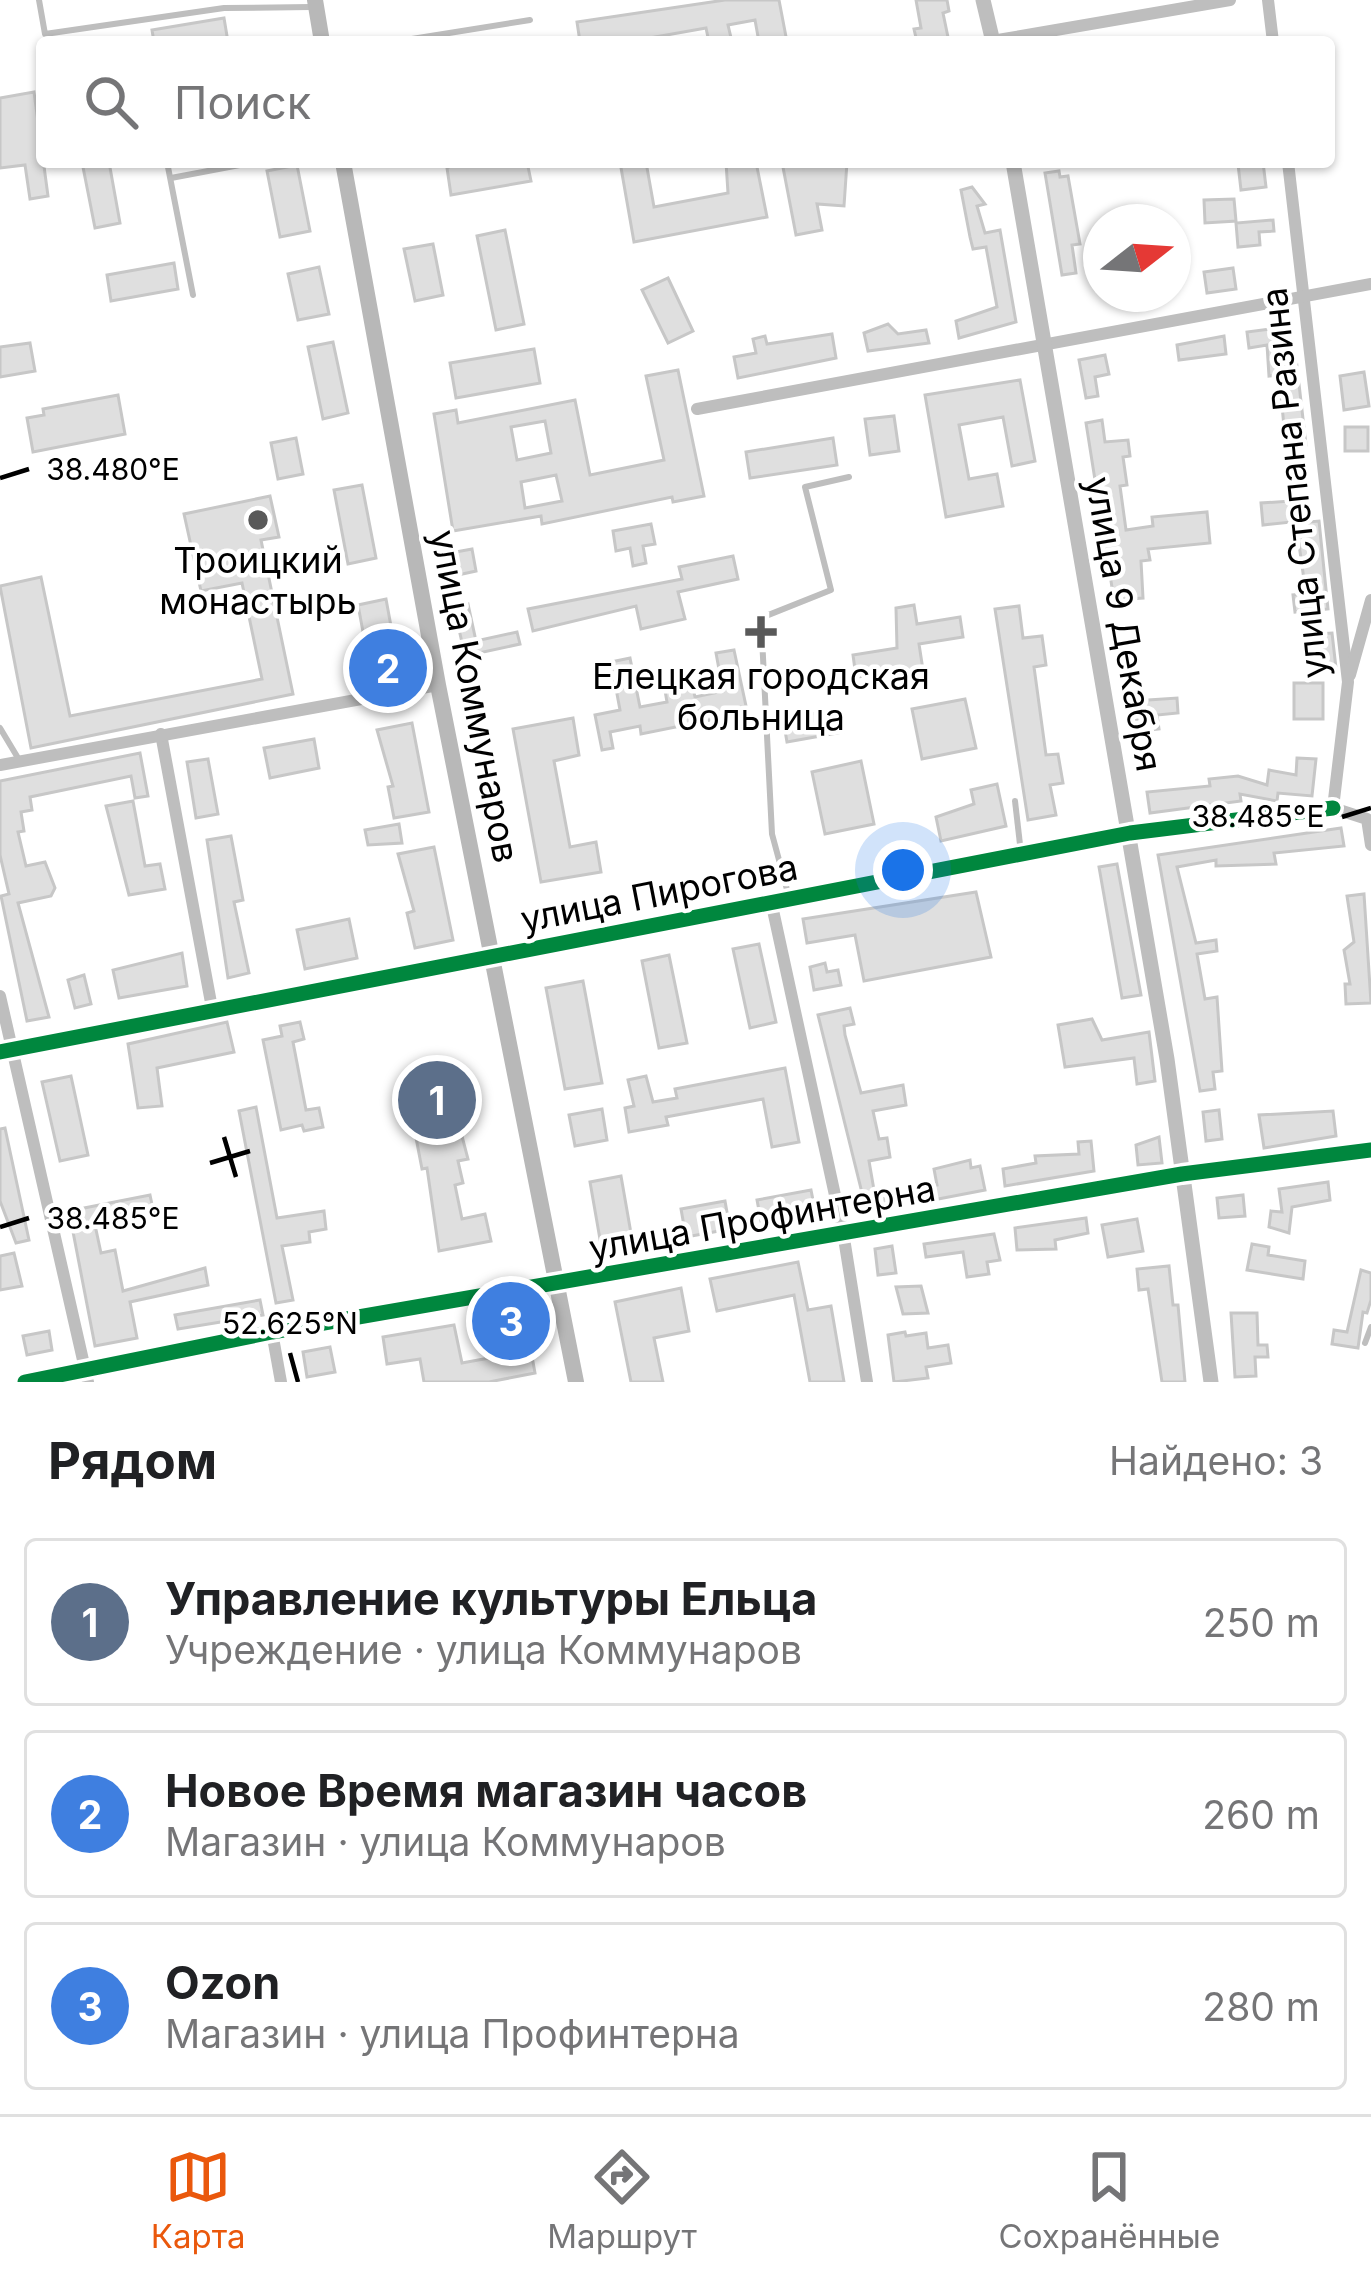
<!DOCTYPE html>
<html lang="ru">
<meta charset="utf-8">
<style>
body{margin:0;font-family:Inter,sans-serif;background:#f6f6f6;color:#202124}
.compass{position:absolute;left:1083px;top:204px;width:108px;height:108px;border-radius:50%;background:#fff;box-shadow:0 3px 9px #0004;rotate:73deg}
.you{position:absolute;left:903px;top:870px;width:42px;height:42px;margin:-30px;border:9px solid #fff;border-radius:50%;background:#1a73e8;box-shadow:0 0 0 18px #1a73e833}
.badge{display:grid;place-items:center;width:78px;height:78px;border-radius:50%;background:#ea580c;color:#fff;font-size:39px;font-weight:700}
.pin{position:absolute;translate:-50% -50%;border:6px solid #fff;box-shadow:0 3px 12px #0006}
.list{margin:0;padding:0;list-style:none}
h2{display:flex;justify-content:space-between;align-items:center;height:156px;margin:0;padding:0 48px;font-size:51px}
h2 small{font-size:39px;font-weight:400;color:#757577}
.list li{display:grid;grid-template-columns:78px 1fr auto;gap:36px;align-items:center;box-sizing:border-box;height:168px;margin:0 24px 24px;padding:0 24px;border:3px solid #e0e0e0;border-radius:12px}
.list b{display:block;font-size:45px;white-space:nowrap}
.list p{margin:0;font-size:39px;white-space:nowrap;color:#757577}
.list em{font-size:39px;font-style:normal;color:#757577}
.icon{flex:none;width:66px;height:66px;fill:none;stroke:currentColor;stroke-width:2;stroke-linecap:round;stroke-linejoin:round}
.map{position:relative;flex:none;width:1371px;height:1382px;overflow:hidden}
.search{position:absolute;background:#fff;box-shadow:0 3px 9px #0004;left:36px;right:36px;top:36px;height:132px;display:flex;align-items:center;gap:30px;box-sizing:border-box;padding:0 42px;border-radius:12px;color:#757577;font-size:45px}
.sheet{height:732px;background:#fff}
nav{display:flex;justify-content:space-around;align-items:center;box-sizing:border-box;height:168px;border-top:3px solid #e0e0e0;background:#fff;font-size:33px;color:#757577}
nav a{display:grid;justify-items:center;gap:6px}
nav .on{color:#ea580c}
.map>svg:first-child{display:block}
.building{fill:#dfdfdf;stroke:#c7c7c7;stroke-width:3;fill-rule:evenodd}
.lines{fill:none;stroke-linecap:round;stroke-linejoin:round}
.service{stroke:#bebebe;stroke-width:6}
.minor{stroke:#bebebe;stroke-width:12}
.tertiary{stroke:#bebebe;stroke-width:15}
.secondary{stroke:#b8b8b8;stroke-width:16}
.cycleway-casing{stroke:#fff;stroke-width:22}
.cycleway{stroke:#00873e;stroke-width:15}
.ticks{fill:none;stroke:#000;stroke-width:4.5}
.poi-dot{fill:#595959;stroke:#fff;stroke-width:4.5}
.labels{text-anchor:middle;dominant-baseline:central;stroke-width:9;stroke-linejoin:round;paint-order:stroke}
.street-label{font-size:36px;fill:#000;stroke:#fff}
.poi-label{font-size:36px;fill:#000;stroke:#fff}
.ticks-label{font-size:30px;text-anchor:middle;fill:#000;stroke:#fff;stroke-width:9;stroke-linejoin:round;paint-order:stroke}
</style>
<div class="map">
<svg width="1371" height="1382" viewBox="0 0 1371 1382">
<rect width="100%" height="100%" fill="#fff"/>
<g class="building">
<path d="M725 0H779L787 42H759L755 20 728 25 732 42H709L706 28 627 42H580L577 22Z"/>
<path d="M916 0H947L949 11 943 13 949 42H917L914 29 921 28Z"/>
<path d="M224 18 228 42H154L152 30Z"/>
<path d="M34 92 48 196 30 199 25 165 0 168V98Z"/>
<path d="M82 162H109L120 223 95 228Z"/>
<path d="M460 162H527L531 181 451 195 447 168Z"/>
<path d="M620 162H646L654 207 728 193 726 162H756L767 217 634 242Z"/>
<path d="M782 162H847L844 206 817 204 822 230 796 235Z"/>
<path d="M1257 162H1263L1266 187 1241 190 1238 164Z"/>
<path d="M297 165 310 231 280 237 267 171Z"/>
<path d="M1059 171 1060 177 1068 176 1080 244 1072 245 1076 273 1062 275 1045 173Z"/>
<path d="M972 187 985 204 977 206 985 233 1000 230 1016 322 959 338 956 321 997 307 986 247 973 249 970 237 961 190Z"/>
<path d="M1234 199 1236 221 1205 223 1204 200Z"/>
<path d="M1273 220 1274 231 1259 232 1260 245 1238 247 1236 223Z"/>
<path d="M505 230 524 324 496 330 477 236Z"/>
<path d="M433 244 443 295 415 301 404 249Z"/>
<path d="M174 263 178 289 111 301 107 275Z"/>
<path d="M319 267 329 314 298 320 288 274Z"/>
<path d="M1233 268 1236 289 1207 293 1204 272Z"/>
<path d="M668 278 693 331 668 343 642 290Z"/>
<path d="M888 324 898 334 926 330 929 343 868 351 864 333Z"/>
<path d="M1286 327 1290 358H1296L1306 445 1286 447 1279 375 1269 376 1267 345 1249 348 1247 332Z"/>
<path d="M832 334 836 358 738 378 734 357 756 353 753 339 765 336 767 344Z"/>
<path d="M1224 336 1226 354 1179 360 1177 345Z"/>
<path d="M333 342 348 413 323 419 308 347Z"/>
<path d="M30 343 35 371 0 377V347Z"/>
<path d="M534 349 540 383 456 398 450 363Z"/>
<path d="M1105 355 1109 374 1095 377 1098 396 1086 398 1079 360Z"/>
<path d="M678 370 704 496 673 502 672 497 542 524 541 516 453 531 434 414 456 410 458 423 575 400 590 475 664 460 646 376ZM545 421 551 453 517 460 511 427ZM556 475 562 501 525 508 521 482Z"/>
<path d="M1364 372 1369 406 1344 410 1340 376Z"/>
<path d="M1020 380 1035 461 1012 466 1003 417 959 425 969 479 997 474 1003 506 946 517 925 395Z"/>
<path d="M118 395 125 434 33 452 27 418 44 415 43 409Z"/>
<path d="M894 416 899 451 870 455 865 419Z"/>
<path d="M1102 420 1105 442 1128 440 1130 456 1123 457 1127 485 1120 486 1126 530 1153 526 1152 517 1207 512 1210 543 1148 549 1150 560 1141 561 1143 598 1114 600 1086 423Z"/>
<rect x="1345" y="427" width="23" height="24"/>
<path d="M296 438 303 474 278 479 271 443Z"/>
<path d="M833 438 837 465 750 478 746 452Z"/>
<path d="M362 485 376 558 348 564 334 490Z"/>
<path d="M270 496 279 537 261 540 293 694 31 748 0 586 41 577 70 716 262 679 242 583 201 591 184 514Z"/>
<path d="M1290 501 1292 522 1263 525 1261 503Z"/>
<path d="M1319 521 1328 609 1295 612 1293 595 1306 594 1296 523Z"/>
<path d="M651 524 655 544 643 546 646 563 633 566 630 548 616 551 613 531Z"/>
<path d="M472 549 476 571 449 577 445 554Z"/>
<path d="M733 556 738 579 678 592 685 619 641 629 636 606 533 631 528 609 682 579 679 567Z"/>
<path d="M386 599 400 675 372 680 358 605Z"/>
<path d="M468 604 476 641 517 632 520 644 465 656 454 607Z"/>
<path d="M914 605 917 624 960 617 963 637 919 644 923 670 856 677 853 655 897 648 896 608Z"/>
<path d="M1019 606 1023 638 1042 636 1046 665 1034 667 1046 755 1058 754 1063 783 1050 785 1056 815 1028 820 995 609Z"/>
<path d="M1332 633 1336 668 1319 670 1316 634Z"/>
<path d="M734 650 746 706 729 710 730 716 641 734 640 726 610 732 613 748 602 750 595 715 620 710 611 662 630 658 640 707 667 702 664 685 691 679 695 697 723 691 716 653Z"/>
<rect x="1294" y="683" width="29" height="36"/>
<path d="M1177 698 1178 713 1157 715 1159 729 1138 731 1134 701Z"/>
<path d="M965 699 976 748 922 759 912 709Z"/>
<path d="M839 709 843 732 787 742 783 719Z"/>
<path d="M573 718 579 755 554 761 570 847 596 842 601 872 541 882 513 729Z"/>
<path d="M412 723 429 812 394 818 388 787 393 786 377 730Z"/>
<path d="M314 739 319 768 270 778 264 748Z"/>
<path d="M140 753 148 796 135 798 131 776 30 797 32 810 21 812 24 831 18 832 26 866 45 862 55 888 51 896 18 903 49 1017 27 1021 1 896 9 894 0 855V781Z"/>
<path d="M1297 758 1316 759 1312 796 1278 793 1277 801 1240 794 1241 801 1150 813 1147 792 1210 786 1209 779 1238 776 1267 785 1269 770 1296 775Z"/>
<path d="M208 759 218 814 196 818 187 762Z"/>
<path d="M861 761 874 824 825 834 812 772Z"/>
<path d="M997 784 1006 826 941 841 936 817 974 804 971 790Z"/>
<path d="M133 801 145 866 160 864 165 889 129 895 106 806Z"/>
<path d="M399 824 402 843 368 845 365 830Z"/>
<path d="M1341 828 1344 846 1274 853 1276 864 1216 866V860L1177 867 1196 943 1216 940 1217 951 1197 954 1205 999 1217 997 1222 1071 1213 1072 1215 1089 1200 1091 1158 855Z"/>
<path d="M231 836 243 900 234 902 249 973 228 978 207 840Z"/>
<path d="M434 847 453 940 415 948 407 913 414 911 398 854Z"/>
<path d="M1117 864 1141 995 1122 998 1099 867Z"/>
<path d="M976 892 991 957 864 981 855 935 807 943 803 919Z"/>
<path d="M1364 894 1371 1003 1346 1004 1345 984H1350L1344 950 1354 942 1347 896Z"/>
<path d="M349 919 357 958 305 969 297 930Z"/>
<path d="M759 944 776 1022 750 1028 733 949Z"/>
<path d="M182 953 187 986 119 998 113 970Z"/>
<path d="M669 955 687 1043 659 1048 642 961Z"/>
<path d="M825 963 827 972 838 970 841 985 814 990 810 967Z"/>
<path d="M84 975 91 1004 75 1008 68 980Z"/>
<path d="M583 981 602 1083 565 1089 546 988Z"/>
<path d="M850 1008 854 1024 844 1026 845 1035 861 1093 903 1085 906 1105 873 1111 879 1139 887 1138 890 1157 869 1161 874 1190 883 1188 887 1204 866 1209 818 1015Z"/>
<path d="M1092 1019 1102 1040 1149 1032 1155 1081 1137 1084 1134 1058 1065 1067 1058 1025Z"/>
<path d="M227 1022 234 1052 157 1068 162 1106 138 1108 128 1044Z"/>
<path d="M300 1022 304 1039 293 1042 306 1110 319 1108 323 1127 304 1131 302 1125 281 1130 263 1040 282 1036 280 1026Z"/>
<path d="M785 1068 799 1142 772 1147 763 1099 666 1117 668 1125 629 1132 625 1108 634 1106 628 1080 646 1076 653 1102 677 1098 675 1089Z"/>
<path d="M446 1075 468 1159 458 1161 463 1183 455 1185 462 1219 485 1214 491 1241 439 1251 427 1168 422 1169 411 1112 417 1110 411 1082Z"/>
<path d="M71 1076 88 1155 60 1161 42 1082Z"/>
<path d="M256 1107 277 1218 324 1211 326 1229 309 1232 310 1242 282 1246 293 1300 276 1303 239 1111Z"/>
<path d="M602 1109 607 1140 575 1146 569 1115Z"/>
<path d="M1219 1110 1222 1139 1206 1141 1203 1112Z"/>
<path d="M1333 1111 1336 1136 1264 1148 1259 1115Z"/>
<path d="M5 1128 29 1240 16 1243 0 1201V1129Z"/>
<path d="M1159 1137 1162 1163 1138 1165 1136 1145Z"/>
<path d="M1091 1141 1094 1171 1005 1186 1003 1169 1036 1163 1035 1156 1079 1154 1078 1142Z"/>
<path d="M970 1160 971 1168 980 1166 985 1190 928 1201 926 1187 937 1185 934 1169Z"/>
<path d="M621 1176 632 1239 601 1245 590 1182Z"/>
<path d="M1328 1182 1330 1200 1292 1207 1289 1233 1269 1227 1271 1211 1282 1212 1279 1189Z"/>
<path d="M811 1190 815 1210 761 1221 757 1200Z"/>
<path d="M150 1195 154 1214 95 1225 101 1253 115 1250 123 1291 205 1268 208 1285 130 1302 137 1338 95 1346 69 1211Z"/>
<path d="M1243 1195 1245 1216 1219 1218 1217 1198Z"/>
<path d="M725 1201 730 1229 686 1237 681 1209Z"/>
<path d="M1086 1218 1088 1233 1055 1240 1056 1249 1017 1250 1015 1228Z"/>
<path d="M1137 1219 1143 1251 1108 1257 1102 1225Z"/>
<path d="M994 1234 1000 1260 987 1262 989 1274 967 1277 963 1252 926 1257 924 1244Z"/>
<path d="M1252 1244 1269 1247 1268 1255 1305 1261 1303 1279 1247 1270Z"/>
<path d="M892 1246 896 1273 878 1275 875 1249Z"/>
<path d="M14 1253 22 1286 0 1290V1256Z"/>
<path d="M798 1262 808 1310 831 1306 844 1382H810L794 1295 717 1311 710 1279Z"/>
<path d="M1169 1266 1173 1305H1178L1185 1382H1162L1148 1289 1139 1290 1137 1269Z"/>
<path d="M1361 1270 1371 1273V1300L1367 1313 1363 1312 1358 1348 1332 1344 1334 1330 1347 1332Z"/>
<path d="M921 1286 928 1313 903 1314 896 1287Z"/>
<path d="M681 1288 689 1331 654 1338 663 1382H631L615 1302Z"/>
<path d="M260 1300 263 1315 178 1329 175 1315Z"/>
<path d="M524 1312 535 1373 489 1382H424L420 1359 387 1364 383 1337 454 1325 462 1363 489 1358 481 1321Z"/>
<path d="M1231 1313H1257L1258 1345H1267L1268 1357H1255L1256 1376 1235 1377Z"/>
<path d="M49 1331 52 1350 27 1355 23 1336Z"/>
<path d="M905 1332 906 1336 926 1333 928 1348 948 1345 951 1363 926 1367 928 1378 894 1382 888 1335Z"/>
<path d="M330 1347 335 1372 307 1377 303 1352Z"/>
</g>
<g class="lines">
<g class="service">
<path d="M39 0 45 34 224 8 311 7"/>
<path d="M393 42 530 20"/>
<path d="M167 162 193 295"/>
<path d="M171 178 256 162"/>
<path d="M0 728 18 758"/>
<path d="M1015 801 1021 853"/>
<path d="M789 897 772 834 761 618 831 590 805 487 849 477"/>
<path d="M1365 1343 1371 1327"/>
</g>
<g class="minor">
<path d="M1268 0 1273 42"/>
<path d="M992 41 1230 0"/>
<path d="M1288 162 1348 682 1333 808 1367 819 1371 845"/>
<path d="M697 409 1371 284"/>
<path d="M1350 675 1371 600"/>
<path d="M161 734 212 1008"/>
<path d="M0 765 438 685"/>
<path d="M771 901 843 1232 867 1382"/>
<path d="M0 996 88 1382"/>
<path d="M0 1052 1130 833 1333 808"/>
<path d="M272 1332 281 1382"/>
<path d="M25 1382 272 1332 1182 1174 1371 1150"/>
</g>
<g class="tertiary">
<path d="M983 0 993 42"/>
<path d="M1013 162 1167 1059 1211 1382"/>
</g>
<g class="secondary">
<path d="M315 0 322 42"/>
<path d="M343 162 438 685 576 1382"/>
</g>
<g class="cycleway-casing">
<g id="cycleway">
<path d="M0 1052 1130 833 1333 808"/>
<path d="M25 1382 272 1332 1182 1174 1371 1150"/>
</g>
</g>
<use href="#cycleway" class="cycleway"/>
</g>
<path class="ticks" d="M0 478 29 469M1342 817 1371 808M224 1137 236 1177M210 1163 250 1151M0 1227 29 1218M290 1353 298 1382"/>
<g class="poi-dot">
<circle cx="258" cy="520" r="12"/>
<path d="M755 614h12v12h12v12h-12v12h-12v-12h-12v-12h12z"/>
</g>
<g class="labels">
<g class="street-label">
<text transform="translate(1294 483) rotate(-96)">улица Степана Разина</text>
<text transform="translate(1124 624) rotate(80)">улица 9 Декабря</text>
<text transform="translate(475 696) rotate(79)">улица Коммунаров</text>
<text transform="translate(659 893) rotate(-11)">улица Пирогова</text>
<text transform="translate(762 1218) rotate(-10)">улица Профинтерна</text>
</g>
<g class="poi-label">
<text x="258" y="560">Троицкий<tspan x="258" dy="41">монастырь</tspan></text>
<text x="761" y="676">Елецкая городская<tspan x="761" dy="41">больница</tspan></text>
</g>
</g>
<g class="ticks-label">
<text x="113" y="480">38.480°E</text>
<text x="1258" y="827">38.485°E</text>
<text x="113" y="1229">38.485°E</text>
<text x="290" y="1334">52.625°N</text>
</g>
</svg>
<svg class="compass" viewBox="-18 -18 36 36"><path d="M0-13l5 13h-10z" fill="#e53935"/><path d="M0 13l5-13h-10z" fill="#757577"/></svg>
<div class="you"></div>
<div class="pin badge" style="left:437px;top:1100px;background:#5c6f8a">1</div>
<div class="pin badge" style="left:388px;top:668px;background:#3f7fe0">2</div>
<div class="pin badge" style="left:511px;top:1321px;background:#3f7fe0">3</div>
<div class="search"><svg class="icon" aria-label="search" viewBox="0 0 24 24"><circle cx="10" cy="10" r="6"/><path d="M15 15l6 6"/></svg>Поиск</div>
</div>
<section class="sheet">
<h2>Рядом<small>Найдено: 3</small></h2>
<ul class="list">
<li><span class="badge" style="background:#5c6f8a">1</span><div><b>Управление культуры Ельца</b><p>Учреждение · улица Коммунаров</p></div><em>250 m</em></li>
<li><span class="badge" style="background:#3f7fe0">2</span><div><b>Новое Время магазин часов</b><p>Магазин · улица Коммунаров</p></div><em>260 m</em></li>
<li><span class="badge" style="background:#3f7fe0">3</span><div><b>Ozon</b><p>Магазин · улица Профинтерна</p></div><em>280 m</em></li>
</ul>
</section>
<nav>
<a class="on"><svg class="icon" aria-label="map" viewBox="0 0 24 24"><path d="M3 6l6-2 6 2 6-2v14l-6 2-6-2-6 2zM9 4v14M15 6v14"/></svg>Карта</a>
<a><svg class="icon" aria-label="directions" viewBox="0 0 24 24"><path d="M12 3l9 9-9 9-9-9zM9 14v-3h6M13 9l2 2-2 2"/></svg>Маршрут</a>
<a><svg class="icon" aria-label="saved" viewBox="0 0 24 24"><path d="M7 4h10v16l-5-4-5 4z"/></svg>Сохранённые</a>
</nav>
